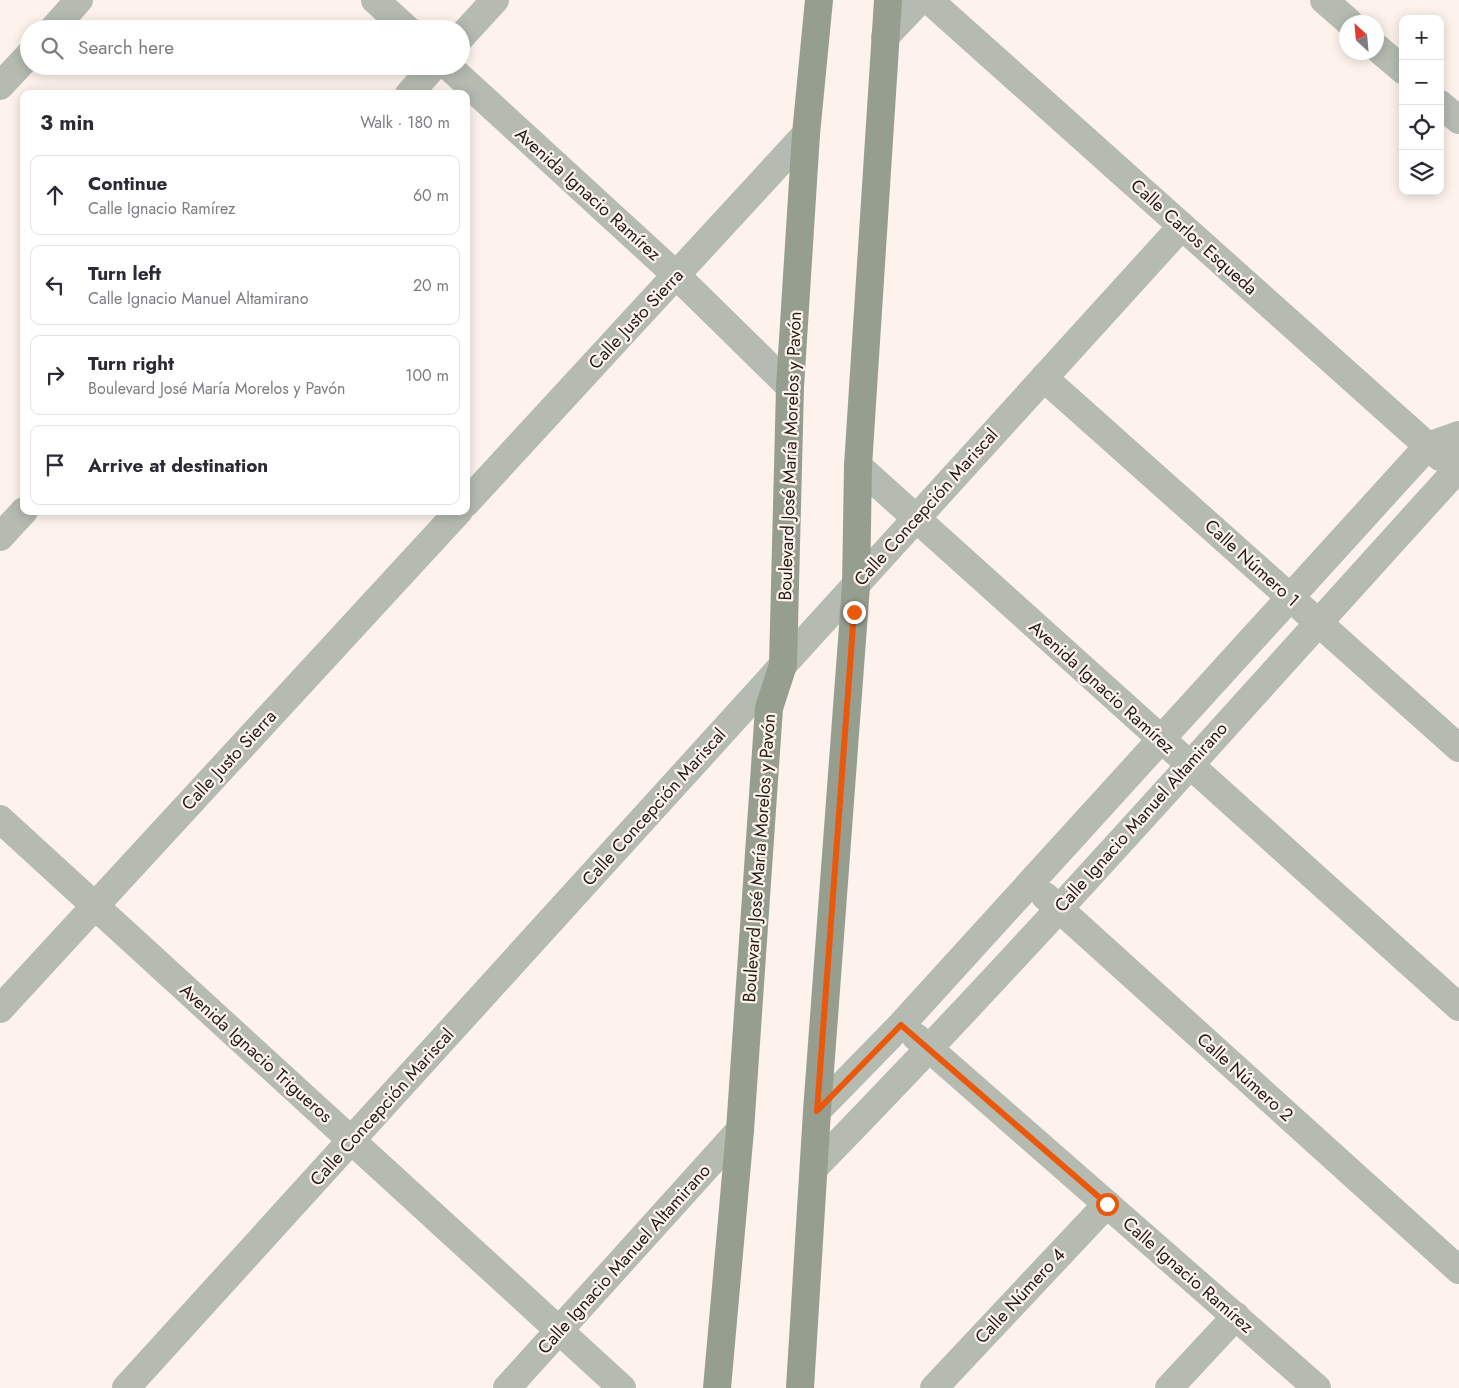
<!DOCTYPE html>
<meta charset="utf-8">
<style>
body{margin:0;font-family:Jost,sans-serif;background:#f2f2f3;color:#2b2b33}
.controls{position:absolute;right:15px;top:15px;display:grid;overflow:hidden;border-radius:10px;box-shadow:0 2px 12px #0003}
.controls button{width:45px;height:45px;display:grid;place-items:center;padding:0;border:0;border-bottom:1px solid #e1e1e2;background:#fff;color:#2b2b33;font:25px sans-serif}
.compass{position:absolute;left:1339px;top:15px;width:45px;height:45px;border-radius:50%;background:#fff;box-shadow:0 2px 12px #0003;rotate:334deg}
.stop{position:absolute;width:15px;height:15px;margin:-11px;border:4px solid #ea580c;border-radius:50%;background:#fff}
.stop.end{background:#ea580c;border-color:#fff;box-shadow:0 1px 5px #0008}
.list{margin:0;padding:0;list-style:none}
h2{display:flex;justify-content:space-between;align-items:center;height:65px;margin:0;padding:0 20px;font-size:21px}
h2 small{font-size:16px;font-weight:400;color:#7c7c81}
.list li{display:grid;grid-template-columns:32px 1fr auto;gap:15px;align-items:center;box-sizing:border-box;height:80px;margin:0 10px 10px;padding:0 10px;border:1px solid #e1e1e2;border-radius:10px}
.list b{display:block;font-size:19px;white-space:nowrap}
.list p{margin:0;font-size:16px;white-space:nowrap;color:#7c7c81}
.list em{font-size:16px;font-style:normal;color:#7c7c81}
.icon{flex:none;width:28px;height:28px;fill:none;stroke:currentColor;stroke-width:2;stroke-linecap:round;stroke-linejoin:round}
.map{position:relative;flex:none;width:1459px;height:1388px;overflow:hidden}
.search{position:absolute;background:#fff;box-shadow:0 2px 12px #0003;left:20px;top:20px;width:450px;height:55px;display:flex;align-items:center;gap:12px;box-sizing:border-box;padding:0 18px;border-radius:28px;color:#7c7c81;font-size:19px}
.panel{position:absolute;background:#fff;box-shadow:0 2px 12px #0003;left:20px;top:90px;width:450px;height:425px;border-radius:10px}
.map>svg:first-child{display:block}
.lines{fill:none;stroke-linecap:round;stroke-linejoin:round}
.minor{stroke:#b5bbb1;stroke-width:28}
.secondary{stroke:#969e90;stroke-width:28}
.route{stroke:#ea580c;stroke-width:6}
.labels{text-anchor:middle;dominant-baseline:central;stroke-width:4.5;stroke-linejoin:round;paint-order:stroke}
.street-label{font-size:18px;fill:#241c16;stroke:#fdf3ec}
</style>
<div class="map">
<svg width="1459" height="1388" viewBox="0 0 1459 1388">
<rect width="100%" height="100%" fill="#fdf3ec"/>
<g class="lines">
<g class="minor">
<path d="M375 0 407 29"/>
<path d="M929 0 1440 457"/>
<path d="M1324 0 1349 22"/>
<path d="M53 29 79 0"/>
<path d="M461 37 495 0"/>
<path d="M885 37 920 0"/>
<path d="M1376 47 1403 70"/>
<path d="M448 66 676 275 790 387"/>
<path d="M0 86 29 55"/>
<path d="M409 94 434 66"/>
<path d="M1440 104 1459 120"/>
<path d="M1044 378 1459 748"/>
<path d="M858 466 1459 1007"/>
<path d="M466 503 806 134"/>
<path d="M0 537 24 511"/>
<path d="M0 819 622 1388"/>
<path d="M1045 896 1459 1270"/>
<path d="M0 1009 459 511"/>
<path d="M916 1037 1317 1388"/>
<path d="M817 1111 901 1025 1428 446 1459 435"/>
<path d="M814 1168C1035 942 1243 705 1456 471L1459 459"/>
<path d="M126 1388 1182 226"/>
<path d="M507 1388 740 1130"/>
<path d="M934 1388 1107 1204"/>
<path d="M1169 1388 1236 1316"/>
</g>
<g class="secondary">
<path d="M717 1388 740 1130 769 708 783 665 790 387 806 134 819 0"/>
<path d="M800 1388 817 1111 856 586 858 466 888 0"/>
</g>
</g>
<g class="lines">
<path class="route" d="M854 612 817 1111 901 1025 1107 1204"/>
</g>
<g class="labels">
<g class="street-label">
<text transform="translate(588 194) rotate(42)">Avenida Ignacio Ramírez</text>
<text transform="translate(1194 237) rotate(42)">Calle Carlos Esqueda</text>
<text transform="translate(636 319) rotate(-47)">Calle Justo Sierra</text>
<text transform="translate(790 456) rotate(-88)">Boulevard José María Morelos y Pavón</text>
<text transform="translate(926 507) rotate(-48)">Calle Concepción Mariscal</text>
<text transform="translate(1252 563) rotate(42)">Calle Número 1</text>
<text transform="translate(1102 687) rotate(42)">Avenida Ignacio Ramírez</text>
<text transform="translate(229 760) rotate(-47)">Calle Justo Sierra</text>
<text transform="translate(654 807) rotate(-48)">Calle Concepción Mariscal</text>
<text transform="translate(1141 817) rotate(-48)">Calle Ignacio Manuel Altamirano</text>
<text transform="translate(759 858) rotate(-86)">Boulevard José María Morelos y Pavón</text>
<text transform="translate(256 1053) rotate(42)">Avenida Ignacio Trigueros</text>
<text transform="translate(1245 1077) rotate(42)">Calle Número 2</text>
<text transform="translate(382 1107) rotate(-48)">Calle Concepción Mariscal</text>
<text transform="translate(624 1259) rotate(-48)">Calle Ignacio Manuel Altamirano</text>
<text transform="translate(1188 1275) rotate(41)">Calle Ignacio Ramírez</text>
<text transform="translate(1020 1296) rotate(-47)">Calle Número 4</text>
</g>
</g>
</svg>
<div class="controls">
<button>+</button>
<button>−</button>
<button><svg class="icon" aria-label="locate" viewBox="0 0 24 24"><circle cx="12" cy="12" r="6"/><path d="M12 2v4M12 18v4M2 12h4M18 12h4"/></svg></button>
<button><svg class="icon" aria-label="layers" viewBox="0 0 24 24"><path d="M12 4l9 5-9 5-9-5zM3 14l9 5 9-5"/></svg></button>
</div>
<svg class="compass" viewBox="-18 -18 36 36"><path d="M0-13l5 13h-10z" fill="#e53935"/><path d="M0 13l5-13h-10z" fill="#7c7c81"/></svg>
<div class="stop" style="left:1107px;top:1204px"></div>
<div class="stop end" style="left:854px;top:612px"></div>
<div class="search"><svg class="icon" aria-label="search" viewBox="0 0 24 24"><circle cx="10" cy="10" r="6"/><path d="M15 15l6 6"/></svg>Search here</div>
<section class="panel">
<h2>3 min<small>Walk · 180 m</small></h2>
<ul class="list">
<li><svg class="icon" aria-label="ahead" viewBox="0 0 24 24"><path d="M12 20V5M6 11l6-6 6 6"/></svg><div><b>Continue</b><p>Calle Ignacio Ramírez</p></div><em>60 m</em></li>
<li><svg class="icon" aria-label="left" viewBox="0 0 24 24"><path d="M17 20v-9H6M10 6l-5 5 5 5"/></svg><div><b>Turn left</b><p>Calle Ignacio Manuel Altamirano</p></div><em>20 m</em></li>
<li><svg class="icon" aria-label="right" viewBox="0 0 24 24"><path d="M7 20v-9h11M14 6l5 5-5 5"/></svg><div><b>Turn right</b><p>Boulevard José María Morelos y Pavón</p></div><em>100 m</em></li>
<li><svg class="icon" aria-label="arrive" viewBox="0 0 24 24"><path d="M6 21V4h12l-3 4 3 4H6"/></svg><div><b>Arrive at destination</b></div></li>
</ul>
</section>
</div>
